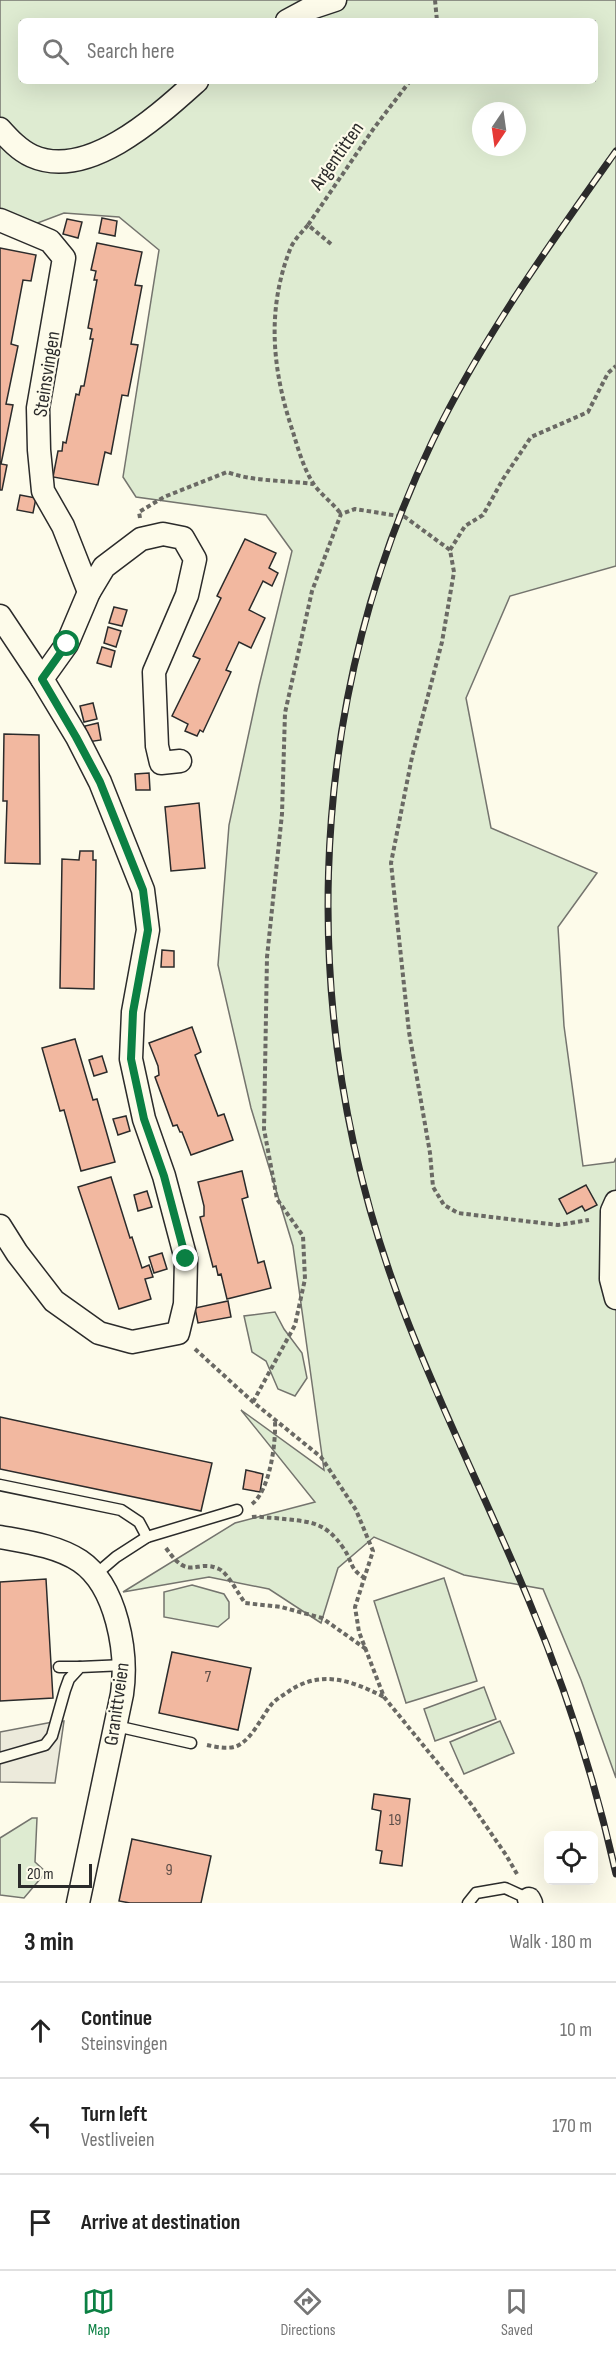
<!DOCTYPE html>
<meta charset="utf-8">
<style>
body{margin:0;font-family:"Sofia Sans Condensed",sans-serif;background:#f6f6f6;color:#222}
.controls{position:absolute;right:18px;bottom:18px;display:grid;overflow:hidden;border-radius:9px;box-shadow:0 6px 24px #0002}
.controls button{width:54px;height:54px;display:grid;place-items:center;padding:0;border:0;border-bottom:2px solid #e0e0e0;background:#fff;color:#222;font:30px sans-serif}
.compass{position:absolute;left:472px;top:102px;width:54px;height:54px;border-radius:50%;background:#fff;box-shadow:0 6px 24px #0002;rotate:193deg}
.scale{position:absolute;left:18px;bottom:15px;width:74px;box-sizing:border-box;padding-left:6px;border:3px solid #2b2b2b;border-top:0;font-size:16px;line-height:21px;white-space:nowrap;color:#2b2b2b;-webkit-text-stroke:4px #fdfbea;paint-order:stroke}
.stop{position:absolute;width:18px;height:18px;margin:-14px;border:4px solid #0b8043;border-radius:50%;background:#fff}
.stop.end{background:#0b8043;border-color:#fff;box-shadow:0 2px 6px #0008}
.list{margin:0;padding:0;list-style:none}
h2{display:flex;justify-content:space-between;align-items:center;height:78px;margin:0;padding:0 24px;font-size:26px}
h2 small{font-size:20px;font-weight:400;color:#767676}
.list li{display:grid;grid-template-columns:39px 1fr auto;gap:18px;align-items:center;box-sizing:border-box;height:96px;padding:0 24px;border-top:2px solid #e0e0e0}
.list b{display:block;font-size:22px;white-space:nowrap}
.list p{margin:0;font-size:20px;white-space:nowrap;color:#767676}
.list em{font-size:20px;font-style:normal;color:#767676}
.icon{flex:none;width:33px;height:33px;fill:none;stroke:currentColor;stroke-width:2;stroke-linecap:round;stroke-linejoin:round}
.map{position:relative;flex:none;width:616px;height:1903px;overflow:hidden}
.search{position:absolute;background:#fff;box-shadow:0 6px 24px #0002;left:18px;right:18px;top:18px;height:66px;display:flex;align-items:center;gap:15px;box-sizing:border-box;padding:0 21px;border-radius:9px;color:#767676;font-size:22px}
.sheet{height:366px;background:#fff}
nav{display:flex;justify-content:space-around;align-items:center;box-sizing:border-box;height:84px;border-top:2px solid #e0e0e0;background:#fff;font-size:16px;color:#767676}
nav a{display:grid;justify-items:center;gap:3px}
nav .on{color:#0b8043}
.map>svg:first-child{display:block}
.green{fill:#deebd1;stroke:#74746e;stroke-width:1.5;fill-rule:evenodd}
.parking{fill:#eceadb;stroke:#74746e;stroke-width:1.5}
.building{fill:#f2b8a0;stroke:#2b2b2b;stroke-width:1.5}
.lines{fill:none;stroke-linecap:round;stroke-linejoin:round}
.service-casing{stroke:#2b2b2b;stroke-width:13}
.minor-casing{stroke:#2b2b2b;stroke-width:25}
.path{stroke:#6a6964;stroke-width:4;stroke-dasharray:4.5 3;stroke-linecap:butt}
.service{stroke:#fdfbea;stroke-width:10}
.minor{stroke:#fdfbea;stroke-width:22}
.rail-casing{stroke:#2b2b2b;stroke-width:7}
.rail{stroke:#fdfbea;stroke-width:4.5;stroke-dasharray:14;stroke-linecap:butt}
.route{stroke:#0b8043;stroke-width:8}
.labels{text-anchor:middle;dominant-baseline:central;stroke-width:4.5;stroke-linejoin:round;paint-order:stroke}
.number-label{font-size:16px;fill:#5d4e48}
.street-label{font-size:20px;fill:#2b2b2b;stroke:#fdfbea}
</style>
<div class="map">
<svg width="616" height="1903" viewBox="0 0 616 1903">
<rect width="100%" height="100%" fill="#fdfbea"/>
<g class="green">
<path d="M0 0H616V566L510 596 466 698 491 828 597 873 558 927 564 1026 583 1166 614 1162 616 1158V1778L581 1680 543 1589 464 1575 374 1537 338 1568 321 1623 269 1589 209 1577 123 1592 235 1523 315 1502 241 1410 324 1470 293 1246 251 1108 218 965 229 825 259 686 292 551 266 515 136 497 123 477 159 250 119 217 64 213 35 224 0 213ZM21 21H595V81H21ZM481 111H517V147H481Z"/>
<path d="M275 1312 284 1329 302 1353 307 1378 295 1396 278 1389 266 1361 252 1352 244 1316Z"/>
<path d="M444 1578 477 1681 406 1703 374 1601Z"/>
<path d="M192 1585 224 1594 229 1602V1618L218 1627 164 1617V1592Z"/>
<path d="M484 1687 496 1719 435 1741 424 1709Z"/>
<path d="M500 1721 514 1753 464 1774 450 1742Z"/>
<path d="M32 1818H37L35 1862 46 1872 24 1898 0 1895V1838Z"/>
</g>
<path class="parking" d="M58 1721H64L55 1783 0 1782V1732Z"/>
<g class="building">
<path d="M102 218 117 221 115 236 99 233Z"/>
<path d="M67 219 82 222 78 238 63 234Z"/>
<path d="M97 243 142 252 135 285 142 286 131 344 138 345 128 396 122 395 111 454 105 452 98 485 53 477 58 451H62L63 442 66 443 76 394 79 395 81 386H84L93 339H90L92 329 88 328 97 280H94L96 271 91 270Z"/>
<path d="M0 248 36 255 31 281 23 280 11 344 18 346 6 404 13 405 1 464 7 465 2 490H0Z"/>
<path d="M20 495 36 498 33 513 17 510Z"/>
<path d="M245 539 276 553 269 568 278 573 272 586 263 581 249 610 265 618 251 648 239 642 226 670 231 672 203 732 200 730 197 736 185 731 188 724 172 716 200 659 193 656 221 598 217 596Z"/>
<path d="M114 607 127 610 122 626 109 623Z"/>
<path d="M108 627 121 631 116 647 104 643Z"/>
<path d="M102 647 115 651 111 667 97 663Z"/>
<path d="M93 703 97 719 84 722 80 706Z"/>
<path d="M98 723 101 740 88 742 85 726Z"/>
<path d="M4 734 39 735 40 864 5 863 7 801H3Z"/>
<path d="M149 773 150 790H136L135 774Z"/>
<path d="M199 803 205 868 171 871 165 807Z"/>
<path d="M80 851H93V860H96L94 989 60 988 62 859 79 860Z"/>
<path d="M162 950 174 951V967H161Z"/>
<path d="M192 1027 201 1052 195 1055 218 1116 224 1114 233 1140 191 1155 182 1132H180L177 1125 173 1126 155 1077 159 1075 158 1066 149 1043Z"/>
<path d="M75 1039 93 1100 97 1099 115 1162 81 1171 64 1110 60 1111 42 1048Z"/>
<path d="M102 1056 107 1072 94 1076 89 1060Z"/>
<path d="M126 1116 130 1131 118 1135 113 1119Z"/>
<path d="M242 1171 248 1197 242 1199 258 1263 264 1261 271 1288 227 1299 221 1274 218 1275 216 1266 213 1267 200 1217 204 1216V1206L198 1182Z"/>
<path d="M111 1177 130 1238 132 1237 142 1268 149 1265 153 1277 145 1279 151 1299 119 1309 78 1187Z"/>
<path d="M586 1185 597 1205 585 1211 582 1206 567 1214 559 1199Z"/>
<path d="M147 1191 152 1207 138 1211 134 1195Z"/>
<path d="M162 1253 167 1269 154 1273 149 1257Z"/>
<path d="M228 1301 231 1317 198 1323 195 1308Z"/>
<path d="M0 1417 212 1463 201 1511 0 1469Z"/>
<path d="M246 1470 263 1474 260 1492 243 1489Z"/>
<path d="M46 1579 53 1698 0 1701V1582Z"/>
<path d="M172 1652 251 1668 238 1730 159 1713Z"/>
<path d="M374 1794 410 1799 402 1866 380 1863 382 1851 376 1850 381 1811 372 1809Z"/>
<path d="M132 1839 211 1856 201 1903H130L119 1901Z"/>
</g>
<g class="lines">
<g class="service-casing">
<g id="service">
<path d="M0 1485 121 1510 139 1522 147 1537"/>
<path d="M95 1575 116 1557 147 1537 237 1510"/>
<path d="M59 1667H80"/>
<path d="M116 1726 191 1743"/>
<path d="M0 1758 45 1745 52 1736 65 1690 69 1679 80 1667 125 1665"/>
<path d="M468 1903 476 1893 505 1888 529 1899"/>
</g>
</g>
<g class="minor-casing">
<g id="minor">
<path d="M287 21 311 8 335 0"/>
<path d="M0 129C9 139 19 150 32 156 88 181 158 116 197 81"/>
<path d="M0 220 50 241 64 258 38 408 39 450 43 491 63 526 89 592"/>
<path d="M0 616 42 679 77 737 100 782 143 890 148 930 133 1012 131 1059 144 1119 164 1176 186 1259 185 1304 178 1333 132 1342 99 1333 54 1301 17 1253 0 1226"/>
<path d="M42 679 67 644 89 592 104 567 141 539 163 534 183 538 195 559 187 595 154 672 157 746 161 763 180 761"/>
<path d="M616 1202 612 1211 611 1279 616 1298"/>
<path d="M0 1537C27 1542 57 1546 80 1561 117 1586 128 1653 122 1694L78 1903"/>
<path d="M529 1899 531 1903"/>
</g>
</g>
<g class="path">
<path d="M435 0 437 21"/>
<path d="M308 225C302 232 295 239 291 247 266 309 272 370 293 432 298 449 304 469 313 483 320 494 333 503 341 514"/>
<path d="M331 244 308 225 374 128 410 81"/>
<path d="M140 518 139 512 164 497 227 472C255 482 284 480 313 484"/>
<path d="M450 550 465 526 483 515 503 479 531 437 588 412 608 373 616 366"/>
<path d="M195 1349 253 1402 321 1457 356 1510 373 1551 355 1607 359 1632 384 1697 471 1804 506 1855 517 1874"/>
<path d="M253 1402 295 1325 305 1279 303 1236 277 1199 264 1129 267 957 282 814 285 713 312 591 341 514 355 509 405 517 450 550 454 572 442 642 412 757 391 863 409 1032 430 1153 433 1187 444 1205 458 1213 558 1225 589 1220"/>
<path d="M252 1504C270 1490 276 1443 275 1421"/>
<path d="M252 1517C260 1516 267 1518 275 1518 307 1522 324 1519 344 1549 353 1562 349 1569 365 1578"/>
<path d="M166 1548C190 1583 195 1558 219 1569 227 1572 239 1595 245 1603L281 1607 322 1618 366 1649"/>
<path d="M207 1745C216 1747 230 1750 239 1745 253 1737 261 1718 271 1705 274 1701 280 1697 285 1694 318 1669 349 1679 384 1697"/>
</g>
<use href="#service" class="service"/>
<use href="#minor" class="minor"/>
<g class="rail-casing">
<path id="rail" d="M616 151C550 244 483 337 433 440 301 714 296 1030 404 1312 441 1410 489 1504 529 1601 566 1689 595 1780 616 1874"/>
</g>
<use href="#rail" class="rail"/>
</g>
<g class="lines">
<path class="route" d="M67 644 42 679 76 737 100 782 143 890 148 930 133 1012 131 1059 144 1119 164 1176 186 1259"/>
</g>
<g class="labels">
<g class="number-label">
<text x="208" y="1677">7</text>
<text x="395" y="1820">19</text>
<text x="169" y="1870">9</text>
</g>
<g class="street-label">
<text transform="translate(337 156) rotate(-55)">Argentitten</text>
<text transform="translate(47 374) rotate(-81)">Steinsvingen</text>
<text transform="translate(117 1704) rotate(-82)">Granittveien</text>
</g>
</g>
</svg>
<div class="controls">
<button><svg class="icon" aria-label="locate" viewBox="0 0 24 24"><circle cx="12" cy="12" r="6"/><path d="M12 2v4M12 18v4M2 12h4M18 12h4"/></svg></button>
</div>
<svg class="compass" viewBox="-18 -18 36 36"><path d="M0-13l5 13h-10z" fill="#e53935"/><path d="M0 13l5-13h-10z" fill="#767676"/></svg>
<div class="scale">20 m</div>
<div class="stop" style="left:67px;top:644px"></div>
<div class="stop end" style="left:186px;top:1259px"></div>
<div class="search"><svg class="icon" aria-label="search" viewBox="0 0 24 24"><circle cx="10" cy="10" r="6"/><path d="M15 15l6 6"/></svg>Search here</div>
</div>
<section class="sheet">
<h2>3 min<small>Walk · 180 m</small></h2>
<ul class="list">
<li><svg class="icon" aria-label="ahead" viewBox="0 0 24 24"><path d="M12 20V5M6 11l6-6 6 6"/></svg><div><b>Continue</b><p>Steinsvingen</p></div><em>10 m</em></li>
<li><svg class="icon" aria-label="left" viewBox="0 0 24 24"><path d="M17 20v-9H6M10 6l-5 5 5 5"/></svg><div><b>Turn left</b><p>Vestliveien</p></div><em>170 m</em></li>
<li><svg class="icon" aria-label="arrive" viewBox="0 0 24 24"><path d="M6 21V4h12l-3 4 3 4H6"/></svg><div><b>Arrive at destination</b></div></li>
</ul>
</section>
<nav>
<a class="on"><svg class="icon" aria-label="map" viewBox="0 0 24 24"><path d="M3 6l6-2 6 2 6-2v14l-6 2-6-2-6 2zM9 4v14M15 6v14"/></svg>Map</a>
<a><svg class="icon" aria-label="directions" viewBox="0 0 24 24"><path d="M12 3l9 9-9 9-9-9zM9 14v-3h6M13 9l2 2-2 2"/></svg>Directions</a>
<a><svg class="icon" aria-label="saved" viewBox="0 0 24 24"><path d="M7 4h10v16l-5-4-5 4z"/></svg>Saved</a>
</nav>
